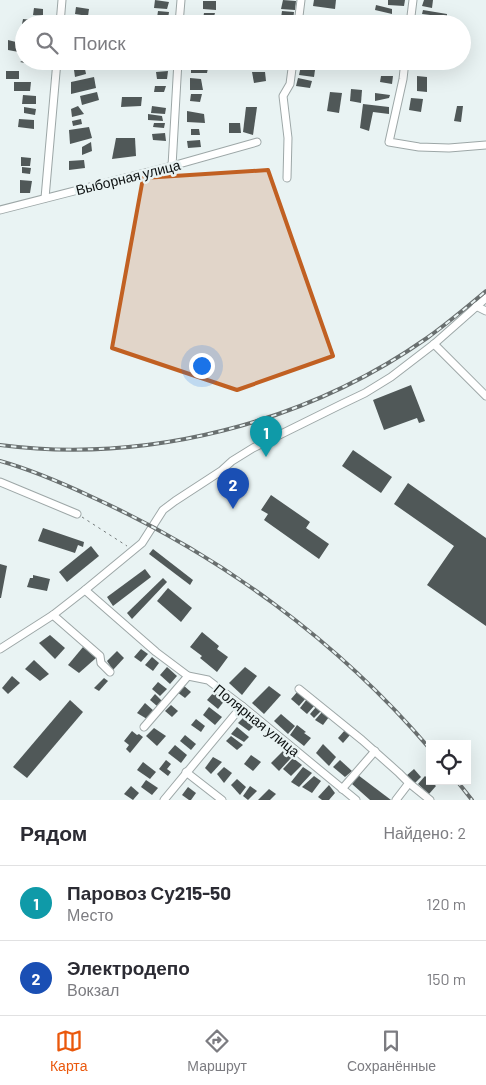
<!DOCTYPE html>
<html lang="ru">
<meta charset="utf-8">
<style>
body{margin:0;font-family:Barlow,sans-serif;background:#f2f2f3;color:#2b2b33}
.controls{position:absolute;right:15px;bottom:15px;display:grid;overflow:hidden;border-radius:0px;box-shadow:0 5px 20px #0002}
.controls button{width:45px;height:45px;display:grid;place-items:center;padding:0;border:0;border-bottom:1px solid #e1e1e2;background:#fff;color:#2b2b33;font:25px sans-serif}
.you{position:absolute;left:201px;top:365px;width:18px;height:18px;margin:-12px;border:4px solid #fff;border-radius:50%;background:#1a73e8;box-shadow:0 0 0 8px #1a73e833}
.badge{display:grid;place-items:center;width:32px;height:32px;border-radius:50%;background:#ea580c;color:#fff;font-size:16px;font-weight:700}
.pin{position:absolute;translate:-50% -41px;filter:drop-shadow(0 1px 2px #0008)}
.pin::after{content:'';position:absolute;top:26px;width:18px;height:15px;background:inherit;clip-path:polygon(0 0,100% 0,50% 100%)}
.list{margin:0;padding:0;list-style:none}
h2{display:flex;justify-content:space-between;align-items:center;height:65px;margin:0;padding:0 20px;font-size:21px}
h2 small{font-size:16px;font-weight:400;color:#7c7c81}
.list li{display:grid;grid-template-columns:32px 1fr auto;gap:15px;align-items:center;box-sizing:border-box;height:75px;padding:0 20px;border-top:1px solid #e1e1e2}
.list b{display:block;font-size:19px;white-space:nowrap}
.list p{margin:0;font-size:16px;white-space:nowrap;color:#7c7c81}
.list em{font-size:16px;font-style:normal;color:#7c7c81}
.icon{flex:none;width:28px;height:28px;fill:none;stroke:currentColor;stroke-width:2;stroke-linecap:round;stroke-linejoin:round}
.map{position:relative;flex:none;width:486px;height:800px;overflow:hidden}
.search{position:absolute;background:#fff;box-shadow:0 5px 20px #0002;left:15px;right:15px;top:15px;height:55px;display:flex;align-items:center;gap:12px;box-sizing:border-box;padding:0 18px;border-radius:28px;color:#7c7c81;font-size:19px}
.sheet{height:215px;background:#fff}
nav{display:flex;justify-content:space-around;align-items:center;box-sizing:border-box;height:70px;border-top:1px solid #e1e1e2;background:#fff;font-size:14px;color:#7c7c81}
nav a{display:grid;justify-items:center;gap:2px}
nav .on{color:#ea580c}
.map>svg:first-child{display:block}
.building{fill:#505858}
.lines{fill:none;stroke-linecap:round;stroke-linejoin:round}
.minor-casing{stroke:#9da7a7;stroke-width:9}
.path{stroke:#767c7c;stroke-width:1;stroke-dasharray:2.5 4;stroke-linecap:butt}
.minor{stroke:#fff;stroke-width:7}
.rail-casing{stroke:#696f6f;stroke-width:4}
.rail{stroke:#e9f3f3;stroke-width:2;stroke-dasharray:5.5;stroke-linecap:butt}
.marked{fill:#c16022;fill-opacity:0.2;stroke:#c16022;stroke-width:4;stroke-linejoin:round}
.labels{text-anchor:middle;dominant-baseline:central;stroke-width:5;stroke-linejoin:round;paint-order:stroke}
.street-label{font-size:14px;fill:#0c1010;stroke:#e9f3f3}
</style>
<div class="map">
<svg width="486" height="800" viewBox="0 0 486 800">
<rect width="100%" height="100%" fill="#e9f3f3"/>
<g class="building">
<path d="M155 0 169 2 167 9 154 8Z"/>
<path d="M283 0 296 1 295 10 281 9Z"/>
<path d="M314 0H336L335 9 313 6Z"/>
<path d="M388 0H405L404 6 388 5Z"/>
<path d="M424 0H433L432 8 422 6Z"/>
<path d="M203 1H216V10L203 9Z"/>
<path d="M376 5 392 9V14L375 10Z"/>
<path d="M76 7 89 9 88 16 75 14Z"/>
<path d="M34 8 43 9V16L33 15Z"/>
<path d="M423 10 447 14V17L422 14Z"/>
<path d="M158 11 169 12 168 19 157 18Z"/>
<path d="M282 11 294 12 293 21 281 18Z"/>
<path d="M204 13H215L213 20 203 18Z"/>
<path d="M311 18 333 21V24H310Z"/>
<path d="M23 19 34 20 33 24H22Z"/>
<path d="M390 19 403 21 402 24H389Z"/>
<path d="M419 19 436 22V24H418Z"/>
<path d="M8 40 24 44V53L8 50Z"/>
<path d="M24 57V61H40L39 66 20 62 22 61Z"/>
<path d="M74 61H85V65L75 66Z"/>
<path d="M168 61V69L155 68 156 62Z"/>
<path d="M421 62 433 63 432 70 419 68Z"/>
<path d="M301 66 315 70 314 77 299 75Z"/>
<path d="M191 68H208L207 73H191Z"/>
<path d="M85 69 86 74 75 77 74 70Z"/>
<rect x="6" y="71" width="13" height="8"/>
<path d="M168 71 167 79H157L156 72Z"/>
<path d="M252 72H265L266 81 254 83Z"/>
<path d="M381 76H393L392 84 380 82Z"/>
<path d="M417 76 427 77V92L417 91Z"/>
<path d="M94 77 96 88 71 94V82Z"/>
<path d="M190 78 201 79 203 90H190Z"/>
<path d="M298 78 312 81 310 88 296 86Z"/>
<path d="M14 82H31L30 91H14Z"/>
<path d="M155 86H166L164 92H154Z"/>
<path d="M351 89 362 90 361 103 350 101Z"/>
<path d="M97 92 99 100 82 105 80 96Z"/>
<path d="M330 92 342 93 339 113 327 111Z"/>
<path d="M375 93 390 95 389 98 375 101Z"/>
<path d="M191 94H202L200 102 190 101Z"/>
<path d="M23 95 36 96V104H22Z"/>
<path d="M122 97H142L141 106 121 107Z"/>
<path d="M411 98 423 99 421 112 409 110Z"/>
<path d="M363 104 389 107V114L373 112 369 131 360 128Z"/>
<path d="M78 106 84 114 72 117 71 109Z"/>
<path d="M152 106 166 108 165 114 151 113Z"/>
<path d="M457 106H463L461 122 454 121Z"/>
<path d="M24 107 36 109 35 115 24 113Z"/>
<path d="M246 107H257L253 135 243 132Z"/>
<path d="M187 111 204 114 205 123 187 122Z"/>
<path d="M148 114 162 116 163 121 148 120Z"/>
<path d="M19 119 34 120V129L18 127Z"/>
<path d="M81 119 82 124 73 126 72 121Z"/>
<path d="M154 123H165L164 128 153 127Z"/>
<path d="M229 123H240L241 133H229Z"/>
<path d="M89 127 92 138 70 144 69 130Z"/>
<path d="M191 129H199L200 135H191Z"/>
<path d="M165 133 166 141 153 140 152 134Z"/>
<path d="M116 138H135L136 156 112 159Z"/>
<path d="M200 140 201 147 188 148 187 141Z"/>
<path d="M91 142 92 151 82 155V147Z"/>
<path d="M21 157 31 158 30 166H21Z"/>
<path d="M84 160 85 168 69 170V161Z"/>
<path d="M22 167 31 168 30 174 22 173Z"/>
<path d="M20 180 32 181 30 193H20Z"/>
<path d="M411 385 425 421 419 423 417 418 384 430 373 400Z"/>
<path d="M353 450 392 477 381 493 342 466Z"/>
<path d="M408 483 486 538V626L427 585 454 546 394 504Z"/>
<path d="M271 495 310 522 306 528 329 544 319 559 264 520 268 514 261 510Z"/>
<path d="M43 528 84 542 83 547 78 545 75 553 38 541Z"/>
<path d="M91 546 99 556 67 582 59 572Z"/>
<path d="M153 549 193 580 190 585 149 554Z"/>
<path d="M0 564 7 566 1 598H0Z"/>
<path d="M145 569 151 577 113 606 107 597Z"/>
<path d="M33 575 50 579 47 591 27 587 30 578H33Z"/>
<path d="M163 578 167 582 132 619 127 613Z"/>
<path d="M168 588 192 608 181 622 157 601Z"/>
<path d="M202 632 219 646 217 649 228 657 217 672 200 658 202 656 190 647Z"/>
<path d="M50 635 65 648 55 659 39 643Z"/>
<path d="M83 647 96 658 79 673 68 665Z"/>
<path d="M141 649 148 654 141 662 134 657Z"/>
<path d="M117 651 124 658 113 670 107 661Z"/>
<path d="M152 657 159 663 153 671 145 665Z"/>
<path d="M34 660 49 674 40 681 25 669Z"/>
<path d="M167 667 177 676 170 684 160 675Z"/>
<path d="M245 667 257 676 242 695 229 683Z"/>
<path d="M12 676 20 683 8 694 2 688Z"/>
<path d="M104 678 108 681 99 691 94 688Z"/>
<path d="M158 682 167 689 160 696 152 689Z"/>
<path d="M183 685 191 692 185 698 177 692Z"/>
<path d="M269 686 281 695 264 714 252 703Z"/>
<path d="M298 691 306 698 299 706 291 699Z"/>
<path d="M214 692 225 700 218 709 207 700Z"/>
<path d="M155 694 162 701 157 706 150 700Z"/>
<path d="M307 699 315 705 307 714 300 708Z"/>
<path d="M70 700 83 712 27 778 13 767Z"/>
<path d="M145 703 154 711 147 719 137 713Z"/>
<path d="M171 705 178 711 172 717 165 711Z"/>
<path d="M209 707 222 717 215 725 203 715Z"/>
<path d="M316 707 321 711 314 718 310 714Z"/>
<path d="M322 712 329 717 323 725 315 720Z"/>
<path d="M281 714 295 726 288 734 274 721Z"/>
<path d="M245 716 256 724 249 731 238 723Z"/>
<path d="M196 719 205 726 201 732 191 725Z"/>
<path d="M297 725 306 732 304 733 311 738 304 746 290 735Z"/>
<path d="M237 727 249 737 244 742 231 734Z"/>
<path d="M154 728 166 736 157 746 146 736Z"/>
<path d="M345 730 350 735 343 743 338 738Z"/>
<path d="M132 731 137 735 139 734 143 737 130 753 126 749 129 745 124 741Z"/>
<path d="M185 735 196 744 191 750 180 741Z"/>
<path d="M231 736 243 745 237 750 226 741Z"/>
<path d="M323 744 336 757 329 766 316 753Z"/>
<path d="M175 745 187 755 181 763 168 753Z"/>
<path d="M283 751 291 758 279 771 271 763Z"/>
<path d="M251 755 261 762 253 771 244 764Z"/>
<path d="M213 757 222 762 211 774 205 768Z"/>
<path d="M293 758 302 765 291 776 283 769Z"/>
<path d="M166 760 171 764 167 769 171 772 168 776 159 769Z"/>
<path d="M340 760 352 771 345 777 333 767Z"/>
<path d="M143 762 156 772 150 779 137 770Z"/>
<path d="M224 767 232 773 224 783 217 774Z"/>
<path d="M303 767 312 773 299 787 291 782Z"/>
<path d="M414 769 421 777 414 784 406 776Z"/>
<path d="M358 775 391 800H370L352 784Z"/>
<path d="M314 776 321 781 312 793 302 787Z"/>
<path d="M425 776 436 786 429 794 418 784Z"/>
<path d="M237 779 246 787 240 795 231 785Z"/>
<path d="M146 780 158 788 152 795 141 787Z"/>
<path d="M329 785 335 793 329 800H322L318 797Z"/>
<path d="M131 786 139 793 133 800 124 794Z"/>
<path d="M250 786 257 791 248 800 243 796Z"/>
<path d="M188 787 196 793 191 800H189L182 795Z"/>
<path d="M269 789 276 794 270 800H258Z"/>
</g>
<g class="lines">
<g class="minor-casing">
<g id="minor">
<path d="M60 24 62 0"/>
<path d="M179 24 181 0"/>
<path d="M298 24 301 0"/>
<path d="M410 24 413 0"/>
<path d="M405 61 403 79 389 142 419 147 449 148 486 145"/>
<path d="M172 166 178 61"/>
<path d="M287 178 288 138 283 96 290 84 293 61"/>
<path d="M45 198 57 61"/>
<path d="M0 210 172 166 257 142"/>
<path d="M476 306 486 311"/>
<path d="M434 344 486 396"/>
<path d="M0 482 77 514"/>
<path d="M85 590 156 652 188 676 208 680 242 706 356 800"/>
<path d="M53 615 100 656 101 663 110 672"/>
<path d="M0 649 53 615 85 590 142 543 163 510 175 501 221 471 232 461 253 448 342 404 365 393 391 377 434 344 486 298"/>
<path d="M299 689 362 740 399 773 409 783 430 800"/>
<path d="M144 727 188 676"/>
<path d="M186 772 222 800"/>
<path d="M342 789 375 751"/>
<path d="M164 800 242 706"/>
<path d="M396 800 409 783"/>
</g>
</g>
<path class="path" d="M82 517 127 546"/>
<use href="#minor" class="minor"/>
<g class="rail-casing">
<g id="rail">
<path d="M0 445C147 464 306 423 427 338 448 323 467 307 486 291"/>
<path d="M0 461C32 470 62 483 92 497 220 555 338 641 430 749"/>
<path d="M457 781 472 800"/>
</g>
</g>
<use href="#rail" class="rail"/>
</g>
<path class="marked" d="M268 170 333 356 237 390 112 348 143 178Z"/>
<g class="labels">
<g class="street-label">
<text transform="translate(128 177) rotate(-14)">Выборная улица</text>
<text transform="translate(257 720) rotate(39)">Полярная улица</text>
</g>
</g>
</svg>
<div class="controls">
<button><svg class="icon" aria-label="locate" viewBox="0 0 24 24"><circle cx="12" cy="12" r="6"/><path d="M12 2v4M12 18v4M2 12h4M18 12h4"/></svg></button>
</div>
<div class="you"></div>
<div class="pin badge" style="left:266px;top:457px;background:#0f9aa8">1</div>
<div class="pin badge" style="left:233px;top:509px;background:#1a4fb4">2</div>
<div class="search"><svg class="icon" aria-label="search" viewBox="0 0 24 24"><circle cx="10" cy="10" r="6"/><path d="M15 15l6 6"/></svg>Поиск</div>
</div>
<section class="sheet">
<h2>Рядом<small>Найдено: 2</small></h2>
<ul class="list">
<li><span class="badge" style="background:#0f9aa8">1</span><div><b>Паровоз Су215-50</b><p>Место</p></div><em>120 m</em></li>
<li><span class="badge" style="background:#1a4fb4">2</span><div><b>Электродепо</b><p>Вокзал</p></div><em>150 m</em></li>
</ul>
</section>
<nav>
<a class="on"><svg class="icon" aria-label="map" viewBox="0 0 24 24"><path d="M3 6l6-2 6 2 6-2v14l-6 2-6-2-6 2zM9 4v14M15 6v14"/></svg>Карта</a>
<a><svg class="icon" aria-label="directions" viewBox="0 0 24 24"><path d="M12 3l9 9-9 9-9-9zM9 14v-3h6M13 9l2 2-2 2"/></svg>Маршрут</a>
<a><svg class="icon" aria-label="saved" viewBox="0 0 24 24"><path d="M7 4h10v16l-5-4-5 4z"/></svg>Сохранённые</a>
</nav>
